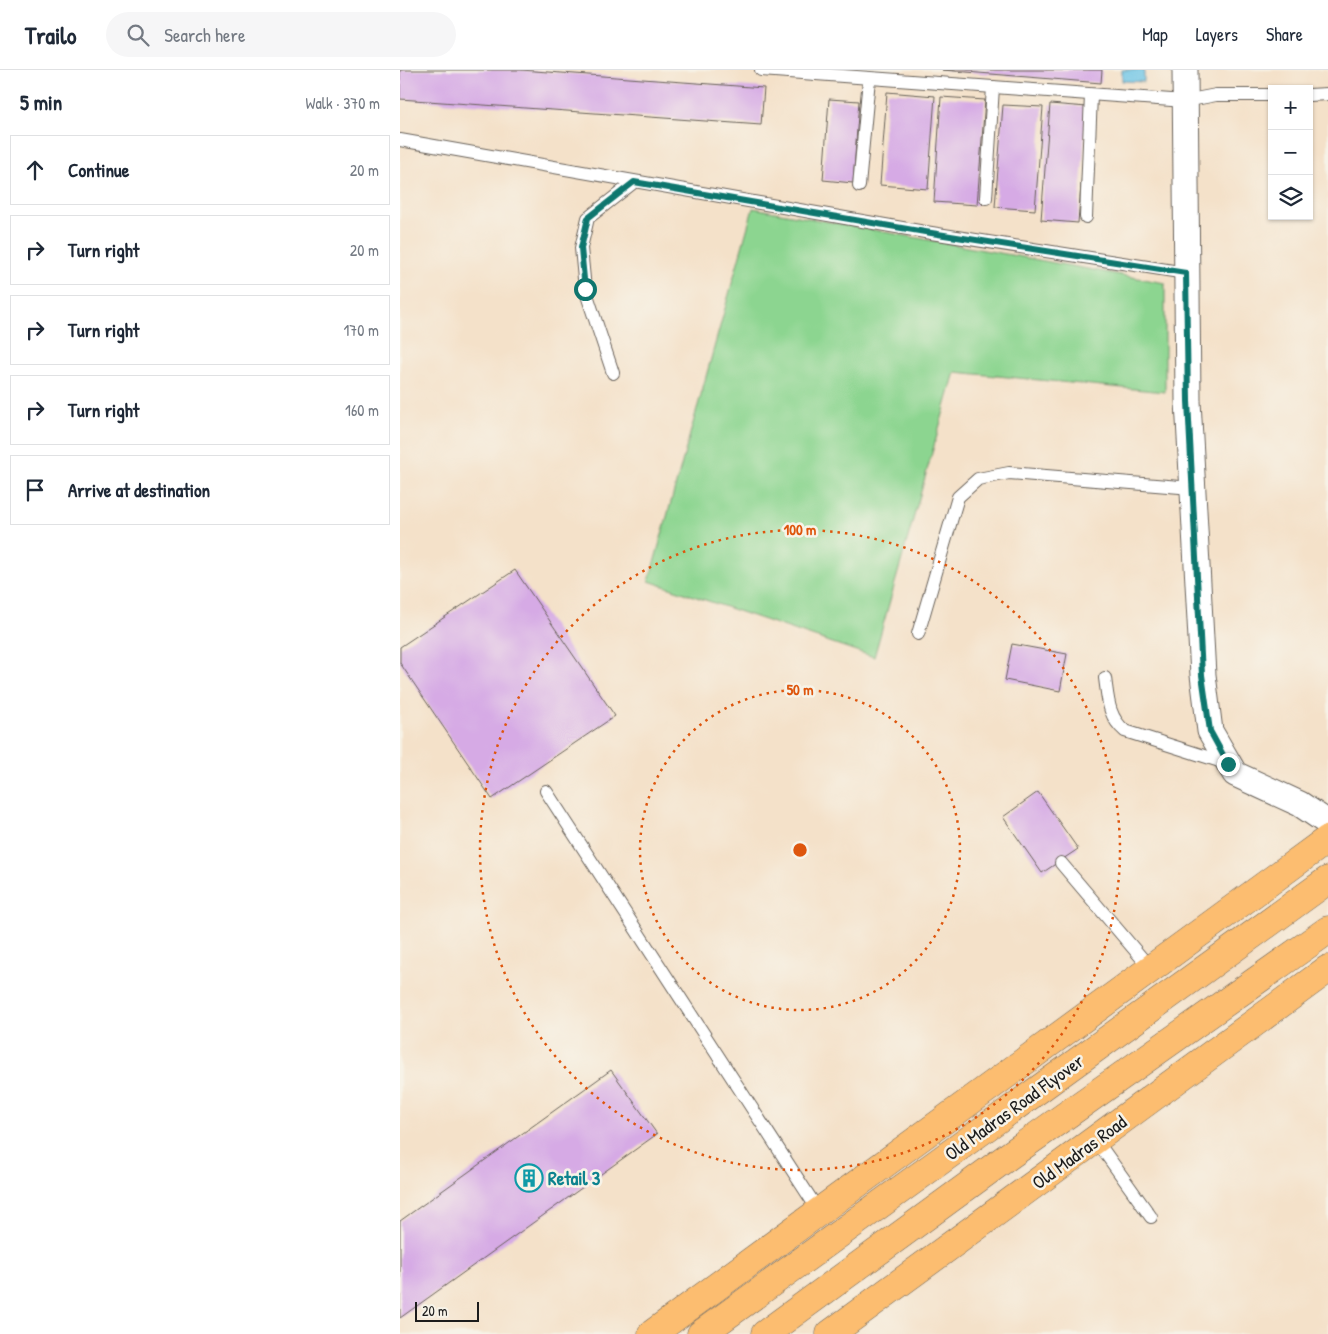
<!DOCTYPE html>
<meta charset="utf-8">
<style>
body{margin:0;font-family:"Patrick Hand",sans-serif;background:#f6f6f7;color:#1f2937}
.controls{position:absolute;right:15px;top:15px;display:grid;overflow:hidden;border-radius:0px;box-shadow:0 1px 4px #0004}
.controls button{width:45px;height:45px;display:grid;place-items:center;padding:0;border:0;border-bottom:1px solid #e0e1e3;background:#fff;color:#1f2937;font:25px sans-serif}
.scale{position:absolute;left:15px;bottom:12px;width:64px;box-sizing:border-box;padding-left:5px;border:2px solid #1c1c1c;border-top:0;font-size:14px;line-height:18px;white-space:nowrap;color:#1c1c1c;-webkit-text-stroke:4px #f7f3e8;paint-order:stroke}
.stop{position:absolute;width:15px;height:15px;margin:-11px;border:4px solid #0f766e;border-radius:50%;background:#fff}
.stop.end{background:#0f766e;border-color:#fff;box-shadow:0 1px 5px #0008}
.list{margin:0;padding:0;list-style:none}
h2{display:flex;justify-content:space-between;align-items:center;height:65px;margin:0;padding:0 20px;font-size:21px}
h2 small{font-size:16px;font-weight:400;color:#747a83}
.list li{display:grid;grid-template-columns:32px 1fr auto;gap:15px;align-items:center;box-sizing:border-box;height:70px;margin:0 10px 10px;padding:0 10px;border:1px solid #e0e1e3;border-radius:0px}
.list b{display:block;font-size:19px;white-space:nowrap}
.list em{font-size:16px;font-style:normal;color:#747a83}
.icon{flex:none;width:28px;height:28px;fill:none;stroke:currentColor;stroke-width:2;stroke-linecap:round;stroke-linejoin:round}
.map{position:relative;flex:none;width:928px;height:1264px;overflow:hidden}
header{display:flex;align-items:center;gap:30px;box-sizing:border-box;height:70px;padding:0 25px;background:#fff;border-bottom:1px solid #e0e1e3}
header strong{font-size:24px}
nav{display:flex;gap:28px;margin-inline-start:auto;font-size:18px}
.search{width:350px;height:45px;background:#f6f6f7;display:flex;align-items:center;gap:12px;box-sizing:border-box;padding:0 18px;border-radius:28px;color:#747a83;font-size:19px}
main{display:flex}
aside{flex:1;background:#fff}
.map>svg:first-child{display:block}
.green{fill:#8cd590;stroke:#547856}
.water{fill:#68c3e6;stroke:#427081}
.building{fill:#d6aae5}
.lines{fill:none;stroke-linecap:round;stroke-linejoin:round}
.lane-casing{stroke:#686159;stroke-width:14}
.street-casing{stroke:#686159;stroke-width:27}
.primary-casing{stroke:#686159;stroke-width:29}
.highway-casing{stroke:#686159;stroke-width:29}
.lane{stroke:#fff;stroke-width:12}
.street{stroke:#fff;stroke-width:25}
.primary{stroke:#fcbd6f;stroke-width:28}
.highway{stroke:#fcbd6f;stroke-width:28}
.route{stroke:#0f766e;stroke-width:6}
.ring{fill:none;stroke:#de560d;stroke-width:2.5;stroke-dasharray:2.5 5}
.labels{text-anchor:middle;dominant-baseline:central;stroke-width:5;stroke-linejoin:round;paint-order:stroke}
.street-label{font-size:19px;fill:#1c1c1c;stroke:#f7f3e8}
.culture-label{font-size:19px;font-weight:bold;fill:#0d838f;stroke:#f7f3e8;text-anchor:start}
.centre{fill:#de560d;stroke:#f7f3e8;stroke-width:2.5}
.ring-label{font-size:15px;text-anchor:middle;font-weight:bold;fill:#de560d;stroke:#f7f3e8;stroke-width:5;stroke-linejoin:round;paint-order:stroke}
</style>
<header>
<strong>Trailo</strong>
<div class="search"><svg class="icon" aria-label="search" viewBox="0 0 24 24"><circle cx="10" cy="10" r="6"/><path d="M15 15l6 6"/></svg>Search here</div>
<nav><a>Map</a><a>Layers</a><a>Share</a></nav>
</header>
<main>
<aside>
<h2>5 min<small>Walk · 370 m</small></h2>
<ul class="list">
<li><svg class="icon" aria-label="ahead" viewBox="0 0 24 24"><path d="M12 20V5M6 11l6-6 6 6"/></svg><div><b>Continue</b></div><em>20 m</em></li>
<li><svg class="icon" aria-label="right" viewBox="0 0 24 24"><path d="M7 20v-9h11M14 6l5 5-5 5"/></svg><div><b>Turn right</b></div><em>20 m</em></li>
<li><svg class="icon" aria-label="right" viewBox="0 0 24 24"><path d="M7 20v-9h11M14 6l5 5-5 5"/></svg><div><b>Turn right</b></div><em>170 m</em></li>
<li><svg class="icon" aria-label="right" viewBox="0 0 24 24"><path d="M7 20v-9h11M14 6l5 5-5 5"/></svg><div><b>Turn right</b></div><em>160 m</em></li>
<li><svg class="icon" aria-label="arrive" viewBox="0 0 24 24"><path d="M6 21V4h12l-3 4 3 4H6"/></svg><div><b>Arrive at destination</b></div></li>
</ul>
</aside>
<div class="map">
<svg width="928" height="1264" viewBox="0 0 928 1264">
<rect width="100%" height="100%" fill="#f7f3e8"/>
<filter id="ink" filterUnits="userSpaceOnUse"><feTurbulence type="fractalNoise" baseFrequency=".02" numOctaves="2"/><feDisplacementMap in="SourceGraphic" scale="10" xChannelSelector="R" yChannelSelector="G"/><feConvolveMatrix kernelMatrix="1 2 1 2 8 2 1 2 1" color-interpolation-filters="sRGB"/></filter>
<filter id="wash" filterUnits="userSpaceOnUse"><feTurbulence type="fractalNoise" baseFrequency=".0096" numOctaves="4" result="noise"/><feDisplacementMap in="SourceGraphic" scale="20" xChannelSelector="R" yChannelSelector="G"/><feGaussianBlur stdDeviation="1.12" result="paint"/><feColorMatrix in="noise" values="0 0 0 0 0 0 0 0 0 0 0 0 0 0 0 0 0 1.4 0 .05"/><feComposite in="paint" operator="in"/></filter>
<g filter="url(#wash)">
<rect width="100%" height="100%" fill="#f4e1c9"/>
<path class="green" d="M353 138 765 213V322L555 302 474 587 249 511Z"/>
<path class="water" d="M722 0H744V12L722 11Z"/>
<g id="blocks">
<g class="building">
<path d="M0 0H121L364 18 361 55 0 29Z"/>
<path d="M542 0H702L701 13Z"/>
<path d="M487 22 535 26 528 119 480 115Z"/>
<path d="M541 27 585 30 577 135 534 132Z"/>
<path d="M429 29 459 31 453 113 423 110Z"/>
<path d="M650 34 687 37 678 153 641 150Z"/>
<path d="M603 35 643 37 635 140 595 137Z"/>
<path d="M115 500 215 646 92 729 0 593V577Z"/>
<path d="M612 574 667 584 660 621 605 610Z"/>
<path d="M638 722 678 779 642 803 603 747Z"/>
<path d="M211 1000 257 1064 0 1248V1151Z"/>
</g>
</g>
</g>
<g filter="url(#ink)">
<use href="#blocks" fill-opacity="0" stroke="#686159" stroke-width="1"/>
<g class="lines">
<g class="lane-casing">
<g id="lane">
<path d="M361 0 785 31 816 25H872"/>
<path d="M909 25 928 24"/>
<path d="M0 70 525 162 786 203"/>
<path d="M459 116 469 9"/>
<path d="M586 128 593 17"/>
<path d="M686 147 691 25"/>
<path d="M213 303 185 219 181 178 188 148 234 112"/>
<path d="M518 564 558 427 578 409 609 403 792 418"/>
<path d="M705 608C708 629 708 647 725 661L826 693"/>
<path d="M146 721 420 1143"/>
<path d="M661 793 751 899"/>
<path d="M696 1070 751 1147"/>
</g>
</g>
<g class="street-casing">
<path id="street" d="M785 0 788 331 803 605 810 661 835 704 900 734 928 753"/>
</g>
<g class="primary-casing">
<g id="primary">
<path d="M252 1264 928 769"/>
<path d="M430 1264 928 899"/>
</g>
</g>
<g class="highway-casing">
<g id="highway">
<path d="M301 1264 928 810"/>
<path d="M365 1264 610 1085 928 860"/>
</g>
</g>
<use href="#lane" class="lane"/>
<use href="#street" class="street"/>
<use href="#primary" class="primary"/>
<use href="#highway" class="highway"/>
</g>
</g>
<g class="lines" filter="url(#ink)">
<path class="route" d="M185 219 181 178 188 148 234 112 525 162 786 203 788 331 802 605 810 661 828 694"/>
</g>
<g class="ring">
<circle cx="400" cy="780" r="160"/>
<circle cx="400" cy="780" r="320"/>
</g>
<defs>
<g id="building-ring" transform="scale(1.4375)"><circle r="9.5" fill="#f7f3e8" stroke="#0f9aa8" stroke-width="1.5"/><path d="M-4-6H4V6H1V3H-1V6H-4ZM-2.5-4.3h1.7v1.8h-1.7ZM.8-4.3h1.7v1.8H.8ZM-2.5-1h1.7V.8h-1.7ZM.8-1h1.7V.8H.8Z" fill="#0f9aa8"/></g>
</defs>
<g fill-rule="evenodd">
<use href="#building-ring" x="129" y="1108"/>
</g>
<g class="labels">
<g class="street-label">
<text transform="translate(614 1037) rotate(-36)">Old Madras Road Flyover</text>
<text transform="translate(679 1082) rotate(-36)">Old Madras Road</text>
</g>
<g class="culture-label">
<text x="148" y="1108">Retail 3</text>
</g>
</g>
<circle cx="400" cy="780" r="8" class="centre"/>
<g class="ring-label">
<text x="400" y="465">100 m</text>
<text x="400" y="625">50 m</text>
</g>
</svg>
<div class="controls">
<button>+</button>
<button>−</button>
<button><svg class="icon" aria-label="layers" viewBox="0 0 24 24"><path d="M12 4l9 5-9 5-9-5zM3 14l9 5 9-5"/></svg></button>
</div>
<div class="scale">20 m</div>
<div class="stop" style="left:185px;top:219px"></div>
<div class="stop end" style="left:828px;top:694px"></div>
</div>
</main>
